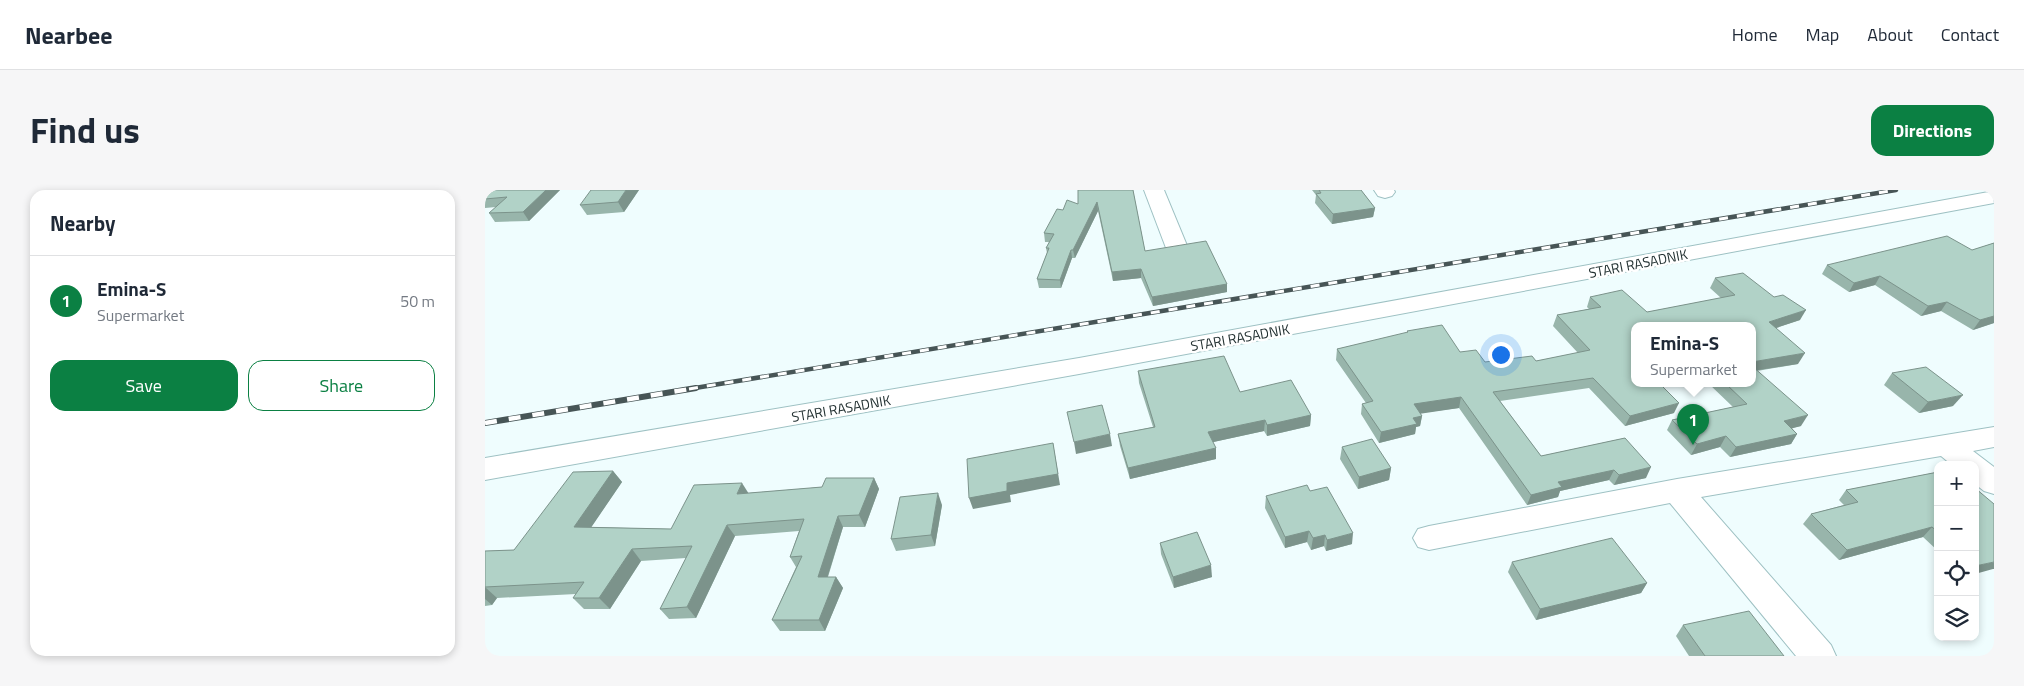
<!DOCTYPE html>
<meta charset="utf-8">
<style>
body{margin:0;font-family:"Titillium Web",sans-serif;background:#f6f6f7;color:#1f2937}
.controls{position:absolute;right:15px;bottom:15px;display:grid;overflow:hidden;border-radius:10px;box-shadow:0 2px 8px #0003}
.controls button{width:45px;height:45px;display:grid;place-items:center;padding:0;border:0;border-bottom:1px solid #e0e1e3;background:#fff;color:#1f2937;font:25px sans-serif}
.you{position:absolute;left:1015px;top:164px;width:18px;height:18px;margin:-12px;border:4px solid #fff;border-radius:50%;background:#1a73e8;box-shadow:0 0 0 8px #1a73e833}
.badge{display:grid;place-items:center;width:32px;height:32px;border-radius:50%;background:#0b8043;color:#fff;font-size:16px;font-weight:700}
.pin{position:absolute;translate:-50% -41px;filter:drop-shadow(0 1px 2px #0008)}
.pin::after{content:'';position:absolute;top:26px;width:18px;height:15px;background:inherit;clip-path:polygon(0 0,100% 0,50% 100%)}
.popup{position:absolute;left:1146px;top:132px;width:125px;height:65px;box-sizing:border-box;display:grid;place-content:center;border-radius:10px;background:#fff;filter:drop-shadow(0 1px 4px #0005);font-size:16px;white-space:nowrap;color:#747a83}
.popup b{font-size:19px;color:#1f2937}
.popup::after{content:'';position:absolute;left:50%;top:100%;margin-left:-10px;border:10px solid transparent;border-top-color:#fff}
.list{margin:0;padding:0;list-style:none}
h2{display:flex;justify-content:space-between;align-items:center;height:65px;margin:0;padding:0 20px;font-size:21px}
h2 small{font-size:16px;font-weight:400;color:#747a83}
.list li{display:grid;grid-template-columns:32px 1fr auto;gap:15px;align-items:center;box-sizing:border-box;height:90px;padding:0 20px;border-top:1px solid #e0e1e3}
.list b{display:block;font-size:19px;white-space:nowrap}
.list p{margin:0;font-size:16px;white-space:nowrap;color:#747a83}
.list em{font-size:16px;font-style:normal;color:#747a83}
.actions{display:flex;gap:10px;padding:15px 20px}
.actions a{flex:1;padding:11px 0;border:1px solid #0b8043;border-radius:15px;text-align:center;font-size:18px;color:#0b8043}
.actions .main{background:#0b8043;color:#fff}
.icon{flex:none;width:28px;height:28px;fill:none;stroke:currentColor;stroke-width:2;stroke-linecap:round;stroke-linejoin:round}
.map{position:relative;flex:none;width:1509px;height:466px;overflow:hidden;border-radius:15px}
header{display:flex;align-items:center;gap:30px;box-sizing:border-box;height:70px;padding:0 25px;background:#fff;border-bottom:1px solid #e0e1e3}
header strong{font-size:24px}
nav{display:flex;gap:28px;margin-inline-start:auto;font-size:18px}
.intro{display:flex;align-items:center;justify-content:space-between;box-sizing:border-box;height:120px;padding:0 30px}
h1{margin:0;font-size:35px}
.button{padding:12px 22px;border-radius:15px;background:#0b8043;color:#fff;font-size:18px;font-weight:700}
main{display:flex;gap:30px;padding:0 30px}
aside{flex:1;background:#fff;border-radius:15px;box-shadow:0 2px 8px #0003}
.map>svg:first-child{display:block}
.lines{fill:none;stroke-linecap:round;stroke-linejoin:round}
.minor-casing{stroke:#9ec1c3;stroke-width:2}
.minor{fill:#fff;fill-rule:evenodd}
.rail-far1-casing{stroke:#475556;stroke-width:4.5}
.rail-casing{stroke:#475556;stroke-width:6}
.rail-far1{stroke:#fff;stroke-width:3;stroke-dasharray:9;stroke-linecap:butt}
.rail{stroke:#fff;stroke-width:4.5;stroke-dasharray:12;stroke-linecap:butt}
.wall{fill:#98b5ab}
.shaded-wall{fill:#7c938b}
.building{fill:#b1d2c7;stroke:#7c938b}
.labels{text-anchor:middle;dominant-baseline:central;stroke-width:5;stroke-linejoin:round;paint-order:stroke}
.street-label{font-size:14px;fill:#233132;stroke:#fff}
</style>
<header>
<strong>Nearbee</strong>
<nav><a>Home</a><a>Map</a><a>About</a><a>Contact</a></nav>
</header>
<div class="intro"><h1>Find us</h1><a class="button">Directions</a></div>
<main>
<aside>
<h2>Nearby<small></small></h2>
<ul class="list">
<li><span class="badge">1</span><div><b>Emina-S</b><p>Supermarket</p></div><em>50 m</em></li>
</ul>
<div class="actions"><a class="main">Save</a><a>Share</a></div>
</aside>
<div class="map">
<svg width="1509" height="466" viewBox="0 0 1509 466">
<rect width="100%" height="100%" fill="#effdfe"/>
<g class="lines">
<g class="minor-casing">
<g id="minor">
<path d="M659 0H679L703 58 700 63 692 64 684 63 681 58Z"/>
<path d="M889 0H909L910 2 907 6 900 8 893 6Z"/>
<path d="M1509 1V13L594 184 0 290V268L594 168Z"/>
<path d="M1509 237V257L1488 261 1509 277V304L1499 301 1490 294V275H1467L1456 266 1216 307 1346 455 1351 466H1311L1185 313 944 360 933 357 928 348 933 339 944 336 1192 289Z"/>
</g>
</g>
<use href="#minor" class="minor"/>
<g class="rail-far1-casing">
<path id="rail-far1" d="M204 199 1411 0"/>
</g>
<g class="rail-casing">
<path id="rail" d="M0 233 211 198"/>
</g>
<use href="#rail-far1" class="rail-far1"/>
<use href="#rail" class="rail"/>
</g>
<g class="wall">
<path d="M0 0H75L44 31 10 32 4 23 11 17 0 18Z"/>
<path d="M154 0 139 22 102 25 95 15Z"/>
<path d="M648 0 660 61 742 94V102L668 116 656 88 628 91 613 21 590 68H587L576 98H554L552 89 562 63 561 58 564 52H560L559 43 578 20 593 14Z"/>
<path d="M827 0H876L890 18 888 27 847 34 830 13 831 5Z"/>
<path d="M1509 53V133L1488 140 1456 121 1436 126 1390 95 1364 102 1337 84 1342 75 1487 60Z"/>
<path d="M1230 88 1315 130 1291 138 1313 174 1272 181 1316 236 1307 238 1312 244 1306 254 1245 267 1235 257 1206 265 1182 240 1187 230 1248 217 1224 194H1267V136L1149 194H1185L1177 195 1189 223 1140 236 1104 198 1015 211 1056 266 1140 248 1161 288 1129 295 1124 290 1075 301 1073 307 1042 315 974 218 935 223 937 226 935 236 931 237 930 244 894 253 876 224 877 214 881 213 851 170 852 159 922 143V141L1000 172 1051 171 1093 163 1068 136 1072 125 1104 119 1102 117 1105 107 1162 122 1236 108 1225 98Z"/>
<path d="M653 181 755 202 826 225 825 236 782 246 779 241 728 252 731 269 645 289 635 256 633 244 668 237 654 193Z"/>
<path d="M1407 183 1468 216 1434 223 1399 195Z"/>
<path d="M857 257 906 278 904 290 873 299 855 269Z"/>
<path d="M128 281 137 292 106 337 186 339 264 303 337 297 389 288 394 299 380 337H358L343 387H351L358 398 340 441H295L287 430 311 377 305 367 314 341 250 346 211 428 184 429 175 419 201 368 156 371 125 419H99L88 408 91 404 12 408 7 415 0 416V361L29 360Z"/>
<path d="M1453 282V361L1438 347 1354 370 1318 334 1326 324 1359 315 1354 310 1361 300Z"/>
<path d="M825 301 867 354 841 361 839 356 826 360 822 352 800 358 780 318 781 306Z"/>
<path d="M457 315 450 356 411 361 406 349Z"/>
<path d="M675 353 727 387 689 398 676 364Z"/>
<path d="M1027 372 1162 393 1156 403 1051 430 1023 382Z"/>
<path d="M1198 435 1299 466H1204L1191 446Z"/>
</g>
<g class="shaded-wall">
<path d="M61 0H75L44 31 38 22Z"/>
<path d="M141 0H154L139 22 133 12Z"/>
<path d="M612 12 613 21 590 68 588 60Z"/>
<path d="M890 18 888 27 847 34 848 24Z"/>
<path d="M586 60 587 68 576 98 575 90Z"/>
<path d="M656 79V88L628 91 627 82Z"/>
<path d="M1395 86 1390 95 1364 102 1369 93Z"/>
<path d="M742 94V102L668 116 667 107Z"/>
<path d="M1462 112 1456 121 1436 126 1443 116Z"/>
<path d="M1321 120 1315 130 1279 142 1284 132Z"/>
<path d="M1509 126V133L1488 140 1495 130Z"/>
<path d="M1320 163 1313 174 1267 181V172Z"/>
<path d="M1478 205 1468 216 1434 223 1443 212Z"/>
<path d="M976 207 974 218 927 225 929 214Z"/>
<path d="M1194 213 1189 223 1140 236 1145 226Z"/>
<path d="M826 225 825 236 782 246V235Z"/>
<path d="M1323 225 1316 236 1293 242 1299 231Z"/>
<path d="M937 226 935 236 931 237 930 244 894 253 896 242 928 228Z"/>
<path d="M780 230 779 241 724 253 723 242Z"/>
<path d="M625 244 627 256 591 264 589 252Z"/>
<path d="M1312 244 1306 254 1245 267 1251 257Z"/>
<path d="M1241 246 1235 257 1206 265 1212 254Z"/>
<path d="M568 253 575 295 525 305 526 312 488 319 484 308 522 293Z"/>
<path d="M731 258V269L645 289 643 278Z"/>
<path d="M1166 277 1161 288 1129 295 1134 285Z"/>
<path d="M906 278 904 290 873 299 874 287Z"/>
<path d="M1129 280 1124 290 1075 301 1073 307 1042 315 1046 305 1073 292Z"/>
<path d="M128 281 137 292 99 348 89 337Z"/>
<path d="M389 288 394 299 380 337 374 325Z"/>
<path d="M257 293 264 304H252Z"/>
<path d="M453 303 457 315 450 356 446 345Z"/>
<path d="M353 326 358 337 339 398 333 387Z"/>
<path d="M242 335 250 346 211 428 202 417Z"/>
<path d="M1447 337 1438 347 1354 370 1362 360Z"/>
<path d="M824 341 822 352 800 358V347Z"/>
<path d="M868 343 867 354 841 361 842 350Z"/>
<path d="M840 345 839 356 826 360 828 348Z"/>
<path d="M147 359 156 371 125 419 114 408Z"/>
<path d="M1509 372V379H1508L1490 384V376Z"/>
<path d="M726 375 727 387 689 398 688 387Z"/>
<path d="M351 387 358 398 340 441 334 430Z"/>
<path d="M1162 393 1156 403 1051 430 1055 419Z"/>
<path d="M0 397 12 408 7 415 0 409Z"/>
</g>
<g class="building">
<path d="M0 0H61L38 22 4 23 22 7 0 9Z"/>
<path d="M106 0H141L133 12 95 15Z"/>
<path d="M593 0H648L660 61 721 51 742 94 667 107 656 79 627 82 612 12 588 60H586L575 90 552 89 564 58H561L569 44 559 43 572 19 578 20 582 10 593 14Z"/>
<path d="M834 0H876L890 18 848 24 831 4 836 3Z"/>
<path d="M1462 46 1487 60 1509 53V126L1495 130 1462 112 1443 116 1395 86 1369 93 1342 75Z"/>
<path d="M1258 83 1289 107 1298 105 1321 120 1284 132 1320 163 1267 172V136H1149V194H1175L1194 213 1145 226 1108 188 1008 202 1056 266 1140 248 1166 277 1134 285 1129 280 1073 292 1077 297 1046 305 976 207 929 214 937 226 928 228 932 234 896 242 877 214 888 211 852 159 923 142 922 141 957 135 975 162 991 160 1000 172 1047 166 1051 171 1105 160 1072 125 1116 117 1105 107 1137 100 1162 122 1250 105 1230 88Z"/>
<path d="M739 166 755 202 806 190 826 225 782 235 780 230 723 242 731 258 643 278 633 244 670 237 653 181Z"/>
<path d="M1267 176 1323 225 1299 231 1312 244 1251 257 1241 246 1212 254 1187 230 1262 214 1241 194H1267Z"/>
<path d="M1441 177 1478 205 1443 212 1407 183Z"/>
<path d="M617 215 625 244 589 252 582 222Z"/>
<path d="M887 249 906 278 874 287 857 257Z"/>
<path d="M568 253 573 284 522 293V301L484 308 482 269Z"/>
<path d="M128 281 89 337 186 339 209 295 257 293 252 304 337 297 341 288H389L374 325 353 326 333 387H351L334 430H287L317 366 305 367 319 329 242 335 202 417 175 419 207 356 147 359 114 408H88L99 392 0 397V361L29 360 88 282Z"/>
<path d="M1453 282V342L1447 337 1362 360 1326 324 1373 312 1361 300Z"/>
<path d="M822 295 825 301 842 297 868 343 842 350 840 345 828 348 824 341 800 347 781 306Z"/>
<path d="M1490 298 1509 314V372L1490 376Z"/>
<path d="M453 303 446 345 406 349 415 307Z"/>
<path d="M712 342 726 375 688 387 675 353Z"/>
<path d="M1127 348 1162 393 1055 419 1027 372Z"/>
<path d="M1264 421 1299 466H1220L1198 435Z"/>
</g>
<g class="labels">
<g class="street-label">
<text transform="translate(1153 73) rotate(-11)">STARI RASADNIK</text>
<text transform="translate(755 147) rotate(-10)">STARI RASADNIK</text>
<text transform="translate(356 218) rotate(-10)">STARI RASADNIK</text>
</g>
</g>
</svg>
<div class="controls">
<button>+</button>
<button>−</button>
<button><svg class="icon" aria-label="locate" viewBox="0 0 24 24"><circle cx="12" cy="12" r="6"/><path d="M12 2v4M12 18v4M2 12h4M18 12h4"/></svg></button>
<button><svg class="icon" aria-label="layers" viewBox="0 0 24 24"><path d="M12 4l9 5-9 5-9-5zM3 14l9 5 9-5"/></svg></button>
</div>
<div class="you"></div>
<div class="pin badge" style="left:1208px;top:255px">1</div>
<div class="popup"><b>Emina-S</b>Supermarket</div>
</div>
</main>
